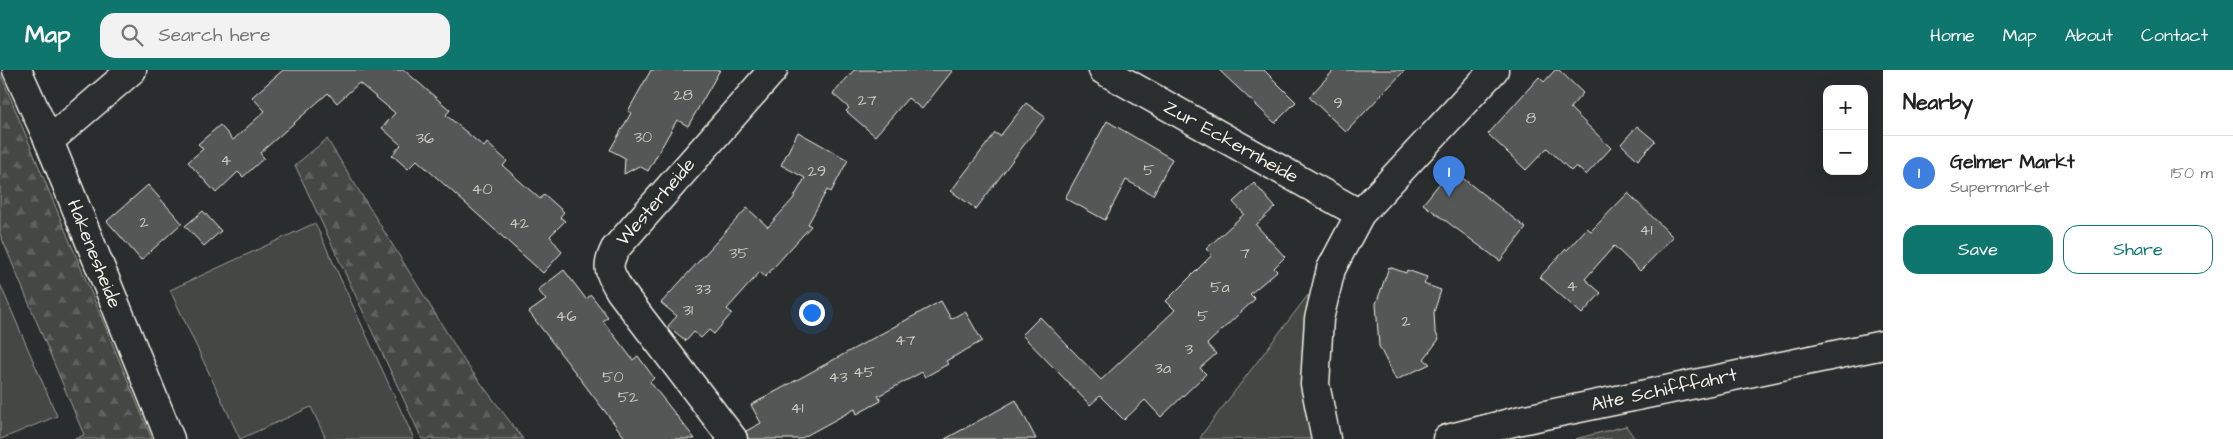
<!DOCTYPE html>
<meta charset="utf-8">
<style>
body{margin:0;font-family:"Architects Daughter",sans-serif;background:#f2f2f2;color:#222}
.controls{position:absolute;right:15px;top:15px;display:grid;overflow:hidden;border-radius:10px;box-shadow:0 5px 20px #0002}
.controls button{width:45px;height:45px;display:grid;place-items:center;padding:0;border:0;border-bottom:1px solid #e0e0e0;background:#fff;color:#222;font:25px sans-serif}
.you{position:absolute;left:811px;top:242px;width:18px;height:18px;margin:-12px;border:4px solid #fff;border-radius:50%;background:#1a73e8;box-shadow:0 0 0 8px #1a73e833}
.badge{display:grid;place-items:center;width:32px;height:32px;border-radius:50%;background:#0f766e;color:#fff;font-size:16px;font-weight:700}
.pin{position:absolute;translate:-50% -41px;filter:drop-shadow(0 1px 2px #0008)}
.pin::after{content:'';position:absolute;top:26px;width:18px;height:15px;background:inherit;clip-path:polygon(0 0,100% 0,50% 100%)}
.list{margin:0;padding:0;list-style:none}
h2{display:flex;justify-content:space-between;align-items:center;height:65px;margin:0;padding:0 20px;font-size:21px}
h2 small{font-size:16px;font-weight:400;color:#767676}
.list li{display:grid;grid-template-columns:32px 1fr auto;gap:15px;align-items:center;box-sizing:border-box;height:75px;padding:0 20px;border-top:1px solid #e0e0e0}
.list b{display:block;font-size:19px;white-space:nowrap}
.list p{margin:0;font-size:16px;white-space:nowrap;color:#767676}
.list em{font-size:16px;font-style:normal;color:#767676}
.actions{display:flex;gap:10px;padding:15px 20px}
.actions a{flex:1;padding:11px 0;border:1px solid #0f766e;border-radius:15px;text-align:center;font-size:18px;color:#0f766e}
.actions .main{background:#0f766e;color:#fff}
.icon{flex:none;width:28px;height:28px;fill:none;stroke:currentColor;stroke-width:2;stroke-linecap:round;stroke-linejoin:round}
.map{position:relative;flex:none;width:1883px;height:369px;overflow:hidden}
header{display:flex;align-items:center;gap:30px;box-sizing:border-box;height:70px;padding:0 25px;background:#0f766e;color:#fff}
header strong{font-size:24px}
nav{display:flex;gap:28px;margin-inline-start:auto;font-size:18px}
.search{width:350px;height:45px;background:#f2f2f2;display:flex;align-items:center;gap:12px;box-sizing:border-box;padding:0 18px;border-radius:15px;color:#767676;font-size:19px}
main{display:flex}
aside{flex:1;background:#fff}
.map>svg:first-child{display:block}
.grass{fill:#444645;stroke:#9c9c96}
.forest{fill:url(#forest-firs);stroke:#9c9c96}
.building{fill:#555756;stroke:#f4f1e8}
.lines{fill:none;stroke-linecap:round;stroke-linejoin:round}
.minor-casing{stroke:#f4f1e8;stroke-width:31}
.minor{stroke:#2a2d2e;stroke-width:28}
.labels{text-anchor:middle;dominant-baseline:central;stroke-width:4;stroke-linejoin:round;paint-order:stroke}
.number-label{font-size:16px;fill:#cccac4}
.street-label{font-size:19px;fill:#f4f1e8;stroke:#2a2d2e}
</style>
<header>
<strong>Map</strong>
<div class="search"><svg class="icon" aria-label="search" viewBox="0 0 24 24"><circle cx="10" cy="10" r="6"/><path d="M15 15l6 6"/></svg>Search here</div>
<nav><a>Home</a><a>Map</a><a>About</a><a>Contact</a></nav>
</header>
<main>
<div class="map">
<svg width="1883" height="369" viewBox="0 0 1883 369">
<defs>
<pattern id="forest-firs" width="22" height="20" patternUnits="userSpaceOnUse" patternTransform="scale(1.25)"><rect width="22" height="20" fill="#444645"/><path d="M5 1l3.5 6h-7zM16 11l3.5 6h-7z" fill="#606160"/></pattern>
</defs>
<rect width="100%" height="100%" fill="#2a2d2e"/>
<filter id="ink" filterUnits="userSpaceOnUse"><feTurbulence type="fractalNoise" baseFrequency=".02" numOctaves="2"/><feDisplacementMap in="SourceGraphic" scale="10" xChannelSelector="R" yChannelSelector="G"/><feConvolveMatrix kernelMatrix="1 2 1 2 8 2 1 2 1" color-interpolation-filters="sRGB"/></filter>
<g filter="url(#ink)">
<g class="grass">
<path d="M315 153 414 369H326L311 337 240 369 170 220Z"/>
<path d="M0 214 57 346 1 369H0Z"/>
<path d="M1308 225 1311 369H1200L1203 363Z"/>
<path d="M1626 356 1635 369H1575Z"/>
</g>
<g class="forest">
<path d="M0 3 152 369H75L84 365 0 164Z"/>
<path d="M327 69 465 292 523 369H422L295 95Z"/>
</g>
<g class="building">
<path d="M283 0H404L450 40 446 45 484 77 487 73 507 91 503 96 540 129 544 124 564 142 560 147 565 151 550 166 562 182 543 203 417 90 408 99 392 85 401 75 382 58 395 43 359 13 337 33 328 23 260 83 264 88 243 107 238 102 216 123 188 92 203 79 198 74 220 55 233 70 265 41 252 27Z"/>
<path d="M651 0H720L688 56 677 50 648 101 639 96 624 104 625 88 610 80 631 43 628 41Z"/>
<path d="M854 0H953L922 39 908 28 875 66 846 41 849 38 833 24Z"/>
<path d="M1219 0H1264L1296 32 1275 53Z"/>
<path d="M1334 0H1405L1346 62 1309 27Z"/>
<path d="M1555 0H1559L1583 23 1570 38 1611 78 1586 105 1576 96 1571 101 1547 78 1526 100 1488 64 1539 7 1544 12Z"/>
<path d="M1026 33 1045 47 976 139 951 121 995 63 1000 66Z"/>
<path d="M1107 51 1172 89 1153 125 1126 110 1105 150 1065 128Z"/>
<path d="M1637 56 1655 71 1638 90 1621 74Z"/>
<path d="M798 62 848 90 831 122 827 120 808 154 811 156 765 207 760 202 727 239 732 243 714 264 709 260 701 268 694 262 686 271 668 256 677 246 661 233 747 138 768 157 793 129 805 108 781 95Z"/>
<path d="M1451 99 1526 158 1500 191 1423 134Z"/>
<path d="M1254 113 1275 137 1256 155 1285 187 1274 198 1277 201 1250 224 1255 229 1207 274 1216 284 1200 298 1206 304 1161 347 1145 330 1124 350 1100 326 1090 335 1022 265 1040 247 1101 310 1175 240 1166 231 1212 185 1206 179 1244 144 1233 132Z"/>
<path d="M148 115 182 153 141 190 107 151Z"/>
<path d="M1628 123 1673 167 1640 201 1614 176 1585 209 1601 223 1582 244 1540 207 1566 179 1567 180 1587 158 1591 161Z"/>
<path d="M203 141 221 161 204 176 185 156Z"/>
<path d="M1389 197 1406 203 1407 200 1427 207 1424 214 1441 220 1434 242 1435 261 1439 269 1424 289 1430 294 1396 310 1379 276 1376 234Z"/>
<path d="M564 200 586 229 591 225 608 247 603 251 633 290 638 286 654 308 650 312 695 369H626L529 242 546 230 538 220Z"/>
<path d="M941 231 951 249 965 241 982 271 946 291 948 294 925 307 922 302 878 326 881 331 857 344 855 339 800 369H748L746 361 761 353 751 335Z"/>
<path d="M1016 330 1036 369H945L993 343Z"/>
</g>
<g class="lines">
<g class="minor-casing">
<g id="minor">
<path d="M17 0 49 71 170 369"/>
<path d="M1103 0 1360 144"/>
<path d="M49 71 132 0"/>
<path d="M733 369 620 221C610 203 605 199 615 179L773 0"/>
<path d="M1326 369 1315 314 1319 249 1331 199 1360 144 1494 0"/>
<path d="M1447 369 1521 350 1883 275"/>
</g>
</g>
<use href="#minor" class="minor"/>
</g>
</g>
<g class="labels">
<g class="number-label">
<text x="683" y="25">28</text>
<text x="867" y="30">27</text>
<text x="1338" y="33">9</text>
<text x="1531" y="48">8</text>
<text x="643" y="67">30</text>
<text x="425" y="68">36</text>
<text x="226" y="90">4</text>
<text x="1149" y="100">5</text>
<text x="817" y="101">29</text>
<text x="482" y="119">40</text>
<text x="144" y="152">2</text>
<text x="519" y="153">42</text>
<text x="1646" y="160">41</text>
<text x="739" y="183">35</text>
<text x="1245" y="183">7</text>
<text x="1572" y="216">4</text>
<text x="1220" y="217">5a</text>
<text x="703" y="219">33</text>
<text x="688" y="240">31</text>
<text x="566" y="246">46</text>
<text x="1203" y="246">5</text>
<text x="1406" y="251">2</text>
<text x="905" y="270">47</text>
<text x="1189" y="279">3</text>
<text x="1163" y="298">3a</text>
<text x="864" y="302">45</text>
<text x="613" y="307">50</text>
<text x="838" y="307">43</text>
<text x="628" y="327">52</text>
<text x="797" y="338">41</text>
</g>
<g class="street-label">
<text transform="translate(1231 72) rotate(29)">Zur Eckernheide</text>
<text transform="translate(656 132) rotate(-49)">Westerheide</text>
<text transform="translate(94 184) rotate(68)">Hakenesheide</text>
<text transform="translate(1664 320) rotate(-12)">Alte Schifffahrt</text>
</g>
</g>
</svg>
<div class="controls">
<button>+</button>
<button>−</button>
</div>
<div class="you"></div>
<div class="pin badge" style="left:1449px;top:127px;background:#3f7fe0">1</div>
</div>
<aside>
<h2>Nearby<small></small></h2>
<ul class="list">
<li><span class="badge" style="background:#3f7fe0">1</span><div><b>Gelmer Markt</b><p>Supermarket</p></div><em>150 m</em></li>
</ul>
<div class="actions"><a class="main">Save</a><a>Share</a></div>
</aside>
</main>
